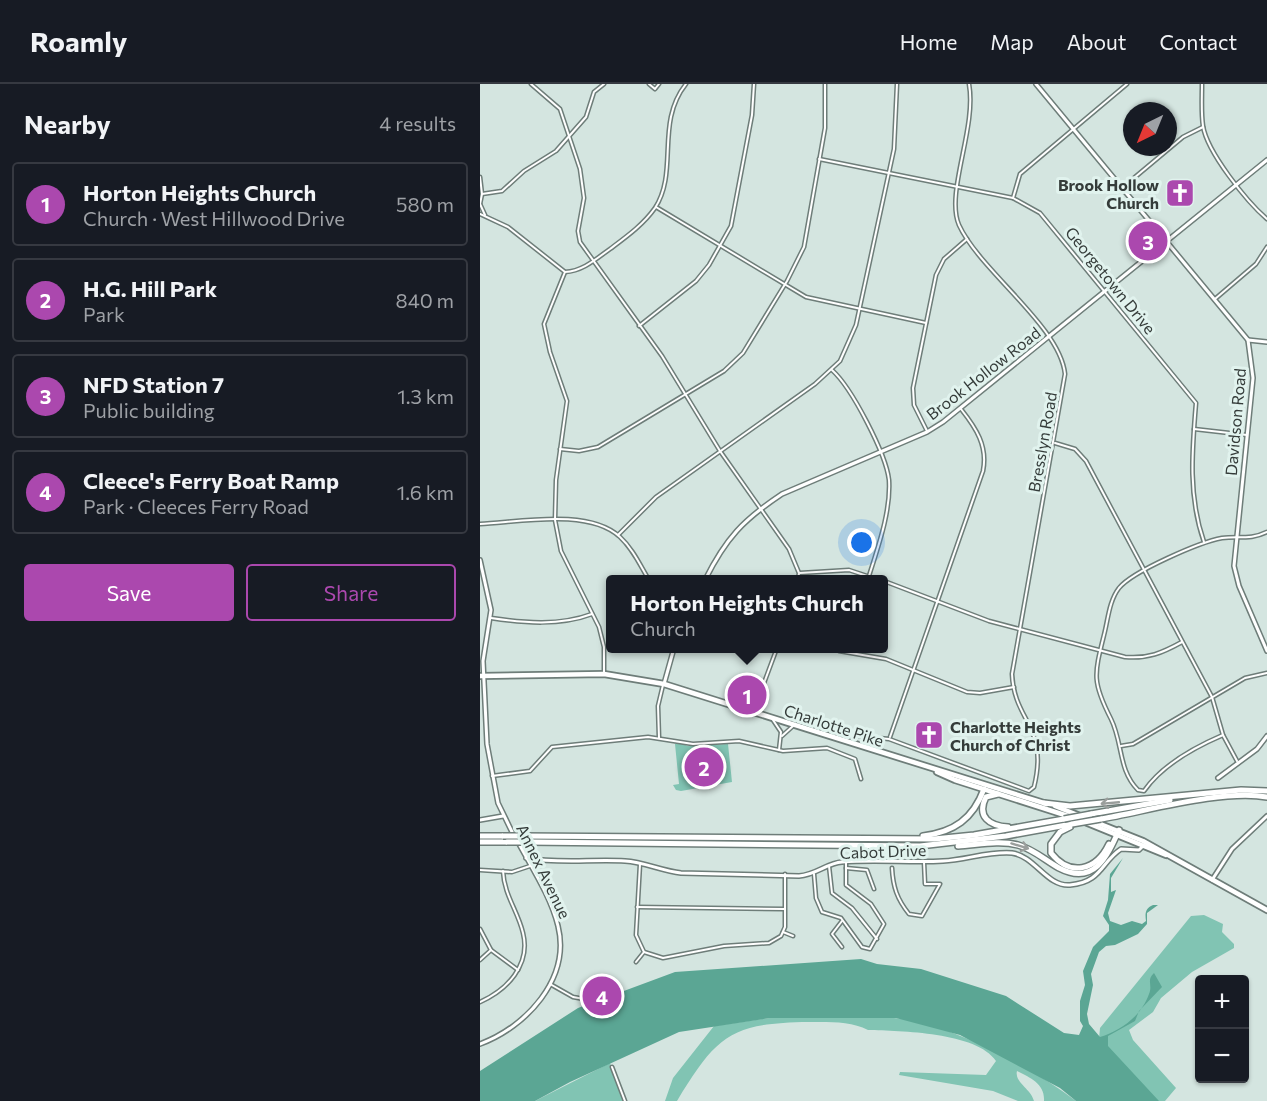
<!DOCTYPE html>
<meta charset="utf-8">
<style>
body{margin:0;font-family:Commissioner,sans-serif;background:#20242c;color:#f1f3f6}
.controls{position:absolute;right:18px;bottom:18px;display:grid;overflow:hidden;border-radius:6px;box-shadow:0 2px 4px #0004}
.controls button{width:54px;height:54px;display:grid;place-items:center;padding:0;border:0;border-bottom:2px solid #363941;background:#171b24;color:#f1f3f6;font:30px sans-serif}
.compass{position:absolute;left:643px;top:18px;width:54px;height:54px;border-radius:50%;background:#171b24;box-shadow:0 2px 4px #0004;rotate:223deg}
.you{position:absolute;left:382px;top:459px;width:21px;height:21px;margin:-15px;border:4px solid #fff;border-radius:50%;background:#1a73e8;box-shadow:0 0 0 9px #1a73e833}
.badge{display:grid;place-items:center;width:39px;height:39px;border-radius:50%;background:#ab48ae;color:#fff;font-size:20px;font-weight:700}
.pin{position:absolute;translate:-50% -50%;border:3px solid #fff;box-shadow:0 2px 6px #0006}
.popup{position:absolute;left:126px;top:491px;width:282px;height:78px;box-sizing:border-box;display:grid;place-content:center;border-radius:6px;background:#171b24;filter:drop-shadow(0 2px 4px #0005);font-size:20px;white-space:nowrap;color:#9ea1a6}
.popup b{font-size:22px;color:#f1f3f6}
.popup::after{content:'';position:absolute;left:50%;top:100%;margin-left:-12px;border:12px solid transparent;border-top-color:#171b24}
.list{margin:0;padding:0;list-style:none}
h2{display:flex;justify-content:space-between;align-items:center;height:78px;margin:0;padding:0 24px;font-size:26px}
h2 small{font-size:20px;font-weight:400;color:#9ea1a6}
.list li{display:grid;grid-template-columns:39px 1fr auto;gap:18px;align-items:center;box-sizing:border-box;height:84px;margin:0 12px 12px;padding:0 12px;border:2px solid #363941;border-radius:6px}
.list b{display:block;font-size:22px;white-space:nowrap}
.list p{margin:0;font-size:20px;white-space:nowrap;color:#9ea1a6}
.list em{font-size:20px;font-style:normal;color:#9ea1a6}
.actions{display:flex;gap:12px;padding:18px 24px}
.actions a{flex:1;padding:14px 0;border:2px solid #ab48ae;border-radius:6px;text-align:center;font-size:21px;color:#ab48ae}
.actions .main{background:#ab48ae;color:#fff}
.map{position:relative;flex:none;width:787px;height:1017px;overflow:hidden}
header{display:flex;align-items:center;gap:36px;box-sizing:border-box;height:84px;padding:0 30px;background:#171b24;border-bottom:2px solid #363941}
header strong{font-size:28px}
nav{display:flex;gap:33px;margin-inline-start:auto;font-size:21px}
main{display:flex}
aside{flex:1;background:#171b24}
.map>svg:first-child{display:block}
.green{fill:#81c4b3}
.water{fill:#5ba694}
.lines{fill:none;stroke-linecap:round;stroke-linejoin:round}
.minor-casing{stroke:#6e7d79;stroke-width:5}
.tertiary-casing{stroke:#6e7d79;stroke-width:6}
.primary-casing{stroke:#6e7d79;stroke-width:8}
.motorway-casing{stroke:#6e7d79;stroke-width:8}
.minor{stroke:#fff;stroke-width:2}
.tertiary{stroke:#fff;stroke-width:3}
.primary{stroke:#fff;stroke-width:4.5}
.motorway{stroke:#fff;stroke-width:5}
.motorway-bridge-casing{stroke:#6e7d79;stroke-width:8;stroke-linecap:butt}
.motorway-bridge{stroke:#fff;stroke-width:5}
.oneway{stroke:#9a9e9c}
.labels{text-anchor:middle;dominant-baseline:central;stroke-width:6;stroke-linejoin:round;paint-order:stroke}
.poi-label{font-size:16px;font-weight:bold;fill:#353c3a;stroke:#e1f3ee;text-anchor:end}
.street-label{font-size:16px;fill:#353c3a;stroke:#e1f3ee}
</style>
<header>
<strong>Roamly</strong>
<nav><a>Home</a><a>Map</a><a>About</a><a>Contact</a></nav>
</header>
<main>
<aside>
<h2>Nearby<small>4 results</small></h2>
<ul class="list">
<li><span class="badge">1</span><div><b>Horton Heights Church</b><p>Church · West Hillwood Drive</p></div><em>580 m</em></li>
<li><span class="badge">2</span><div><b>H.G. Hill Park</b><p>Park</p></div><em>840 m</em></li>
<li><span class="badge">3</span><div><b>NFD Station 7</b><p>Public building</p></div><em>1.3 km</em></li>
<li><span class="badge">4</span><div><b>Cleece's Ferry Boat Ramp</b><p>Park · Cleeces Ferry Road</p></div><em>1.6 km</em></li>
</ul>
<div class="actions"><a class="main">Save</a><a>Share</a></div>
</aside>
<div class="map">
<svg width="787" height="1017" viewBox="0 0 787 1017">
<rect width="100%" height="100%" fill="#d4e5e0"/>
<g class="green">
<path d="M199 659 208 662 248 660 252 698 201 707 196 706 193 701 199 700 195 660Z"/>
<path d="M724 831 743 840 742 848 754 860V864L712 888 681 914 673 928 649 946 653 956 696 1004 685 1017H677L619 955 620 944 711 832Z"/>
<path d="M290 934C331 934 373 931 414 934 468 938 553 984 596 1017H564C565 1000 551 994 537 987 534 998 551 1005 554 1017H538L513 1007 419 991 420 988 506 991 516 977C497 948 420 947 388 946 371 937 349 938 329 938 251 939 237 951 197 1017H185L193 994 234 942Z"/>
<path d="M130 979 145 1017H55Z"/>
</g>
<path class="water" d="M643 774 631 794V808L636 806 628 829 630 837 641 841 652 837 662 840 666 837C665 830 665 824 673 821H678L667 829V840L658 850 635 861 626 862 619 868 611 890 613 901 607 930 609 940 620 953C641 947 662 931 669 910 673 901 666 896 674 889L682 903 659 927 655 937 628 952V962L679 1017H596L580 1004 480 951 416 934H290L199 948 90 998 55 1017H0V987L98 924 195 888 381 875 397 880 441 885 526 912 584 949 599 951 603 942 600 937V917L605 901 603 887 613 863 629 847V841L623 832 628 816 630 790Z"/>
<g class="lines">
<g class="minor-casing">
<g id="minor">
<path d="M51 0 80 25 100 85 104 114 98 147 100 158 182 272 240 367 309 465 319 489 318 496"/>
<path d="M169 0 175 5 179 0"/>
<path d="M722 0C722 14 721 29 723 42 727 68 767 118 787 135"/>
<path d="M339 75 533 114 560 129 716 319C712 367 708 412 724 458"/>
<path d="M0 93 2 110 0 120"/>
<path d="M642 104 703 53 723 43"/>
<path d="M2 110 22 107 44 87 76 67 106 33 114 8 124 0"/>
<path d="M533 114 540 90 647 0"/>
<path d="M0 120 5 131"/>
<path d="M176 123 326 213 446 239"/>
<path d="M0 130 28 143 85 188C103 187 116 175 130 165 146 153 163 141 175 124 199 87 175 39 206 0"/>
<path d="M85 188 64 240 70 268 87 317 76 396 75 436 81 467 119 543 124 563V588"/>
<path d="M735 215 776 180 787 163"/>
<path d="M159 242 216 197 229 181 251 142 272 31 274 0"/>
<path d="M352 286C372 304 406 370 409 396 411 427 398 463 389 492"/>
<path d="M714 345 767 351"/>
<path d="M447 347 434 321 433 304 456 191 464 175 487 155"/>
<path d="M575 359 595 365 606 377 732 613 743 651 757 677"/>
<path d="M80 365 99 367 118 363 244 287 263 269 307 197 324 163 345 44V0"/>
<path d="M0 440C40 438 109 424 140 453 153 465 160 481 169 496"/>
<path d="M138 451 176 413 335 300 360 277 376 241 414 65 417 0"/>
<path d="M320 489 369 486 399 496"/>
<path d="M404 497 509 537 645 573C668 575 682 569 702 558"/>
<path d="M11 534C44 539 80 542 112 530"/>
<path d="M359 567 406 575 487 608 500 609 534 603"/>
<path d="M274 626 297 564"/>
<path d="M293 636 301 648 299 666"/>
<path d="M369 651 409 655 549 707 554 703C569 642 534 638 532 590L585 290C580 242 500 187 479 141 465 109 497 44 489 0"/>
<path d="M743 651C715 663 682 681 664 707L658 706C638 686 643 659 631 635 612 598 614 591 624 551 628 536 629 517 639 504 653 487 720 458 742 454 758 452 771 456 787 448"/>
<path d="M302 652 313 642"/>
<path d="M410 653 503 387C508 362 496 344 481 325"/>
<path d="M179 654 178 622 183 601"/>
<path d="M641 662 653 660 765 594 787 589"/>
<path d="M12 692 50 687 72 663 168 653 213 660 259 657 303 667 347 664 375 675 381 695"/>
<path d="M160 780 156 851 164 868 183 874 244 862 289 859 301 852 305 843V790"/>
<path d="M349 782 352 809 372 824 397 855"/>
<path d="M366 784 387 786 394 805"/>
<path d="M412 784C413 803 417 815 429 830L442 832 460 800H445L444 778"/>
<path d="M0 786 32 788 50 782"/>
<path d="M334 790 336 814 342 828 361 834 382 863 390 865 404 840 391 820 366 801V777"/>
<path d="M157 823 304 825"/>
<path d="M362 837 352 850 362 863"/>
<path d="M0 845 11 866 38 886"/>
<path d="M303 848 313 852"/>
<path d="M0 876 11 866"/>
<path d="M156 878 164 868"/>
<path d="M70 900 93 913 104 915"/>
<path d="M0 918C27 906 51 881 43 849 38 827 24 811 23 787"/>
<path d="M132 983 145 1017"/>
</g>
</g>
<g class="tertiary-casing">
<g id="tertiary">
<path d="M556 0 768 256 773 294 754 482 759 502 787 567"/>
<path d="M768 256 787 258"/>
<path d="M0 476 11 526 3 577 7 660 18 719 34 752"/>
<path d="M225 496C246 454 263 436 302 410L447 348 463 338 787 76"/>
<path d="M184 600 194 564"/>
<path d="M738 694 777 665 787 652"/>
<path d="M0 736 23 732"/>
<path d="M46 774C78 780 113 775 145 777 164 778 182 787 201 789L319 792C336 791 347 779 362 778 396 775 430 779 463 777 486 776 509 767 532 769 555 772 567 803 590 801 622 798 621 778 641 765L659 766 663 762"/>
<path d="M732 796 752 765 787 732"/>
<path d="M0 960C46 943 91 895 78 842 71 813 52 784 38 758"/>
</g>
</g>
<g class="primary-casing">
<g id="primary">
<path d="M0 592 124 590 184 600 567 720"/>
<path d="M457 688 475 696 591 733"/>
<path d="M575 722 663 757 787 826"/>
<path d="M605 738 686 771"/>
</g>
</g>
<g class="motorway-casing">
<g id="motorway">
<path d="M518 710 506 713C496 733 510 742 528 743"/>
<path d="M564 719 590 722 761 706 787 707"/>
<path d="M611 730 690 716"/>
<path d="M621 735C667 727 743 705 787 713"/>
<path d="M590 743 580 748 571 760V769C590 793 616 787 629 760"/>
<path d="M0 752H23"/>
<path d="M42 752 454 755 494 751 584 735"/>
<path d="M443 752C474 748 493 735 504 705"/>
<path d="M0 758H27"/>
<path d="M46 758 440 762 526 752 592 740"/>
<path d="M478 762C497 761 519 756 538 761 553 765 565 776 579 784 614 802 627 773 639 746"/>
</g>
</g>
<use href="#minor" class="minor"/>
<use href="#tertiary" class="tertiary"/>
<use href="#primary" class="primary"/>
<use href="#motorway" class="motorway"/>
<g class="motorway-bridge-casing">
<g id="motorway-bridge">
<path d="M584 735 611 730"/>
<path d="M592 740 621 735"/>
<path d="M23 752H42"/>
<path d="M27 758H46"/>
</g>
</g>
<use href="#motorway-bridge" class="motorway-bridge"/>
</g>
<defs><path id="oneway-shaft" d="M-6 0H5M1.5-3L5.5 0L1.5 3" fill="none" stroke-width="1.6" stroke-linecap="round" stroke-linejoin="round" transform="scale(1.5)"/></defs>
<g class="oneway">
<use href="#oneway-shaft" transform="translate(630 719) rotate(175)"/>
<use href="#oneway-shaft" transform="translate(540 762) rotate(17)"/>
</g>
<defs>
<g id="church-square" transform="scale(1.5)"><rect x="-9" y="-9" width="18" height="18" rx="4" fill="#ab48ae" stroke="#e1f3ee"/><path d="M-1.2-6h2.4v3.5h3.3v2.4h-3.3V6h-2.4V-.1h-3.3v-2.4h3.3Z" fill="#fff"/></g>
</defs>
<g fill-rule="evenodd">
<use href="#church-square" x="700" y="109"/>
<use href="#church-square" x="449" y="651"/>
</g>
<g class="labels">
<g class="poi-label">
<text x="679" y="100">Brook Hollow<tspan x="679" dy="18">Church</tspan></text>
<text x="470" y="642" text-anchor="start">Charlotte Heights<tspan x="470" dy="18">Church of Christ</tspan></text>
</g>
<g class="street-label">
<text transform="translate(631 196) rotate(51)">Georgetown Drive</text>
<text transform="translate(503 289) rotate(-38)">Brook Hollow Road</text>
<text transform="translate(755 338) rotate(-85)">Davidson Road</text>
<text transform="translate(562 358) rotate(-80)">Bresslyn Road</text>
<text transform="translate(354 641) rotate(18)">Charlotte Pike</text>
<text transform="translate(403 767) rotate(-2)">Cabot Drive</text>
<text transform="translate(64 787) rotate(64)">Annex Avenue</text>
</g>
</g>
</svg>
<div class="controls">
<button>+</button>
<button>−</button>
</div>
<svg class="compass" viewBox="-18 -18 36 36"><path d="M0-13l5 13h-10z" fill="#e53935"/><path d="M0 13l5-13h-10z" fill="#9ea1a6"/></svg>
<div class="you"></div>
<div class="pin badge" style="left:267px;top:611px">1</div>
<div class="popup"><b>Horton Heights Church</b>Church</div>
<div class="pin badge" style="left:224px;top:683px">2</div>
<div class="pin badge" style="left:668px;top:157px">3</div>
<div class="pin badge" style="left:122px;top:912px">4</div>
</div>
</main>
